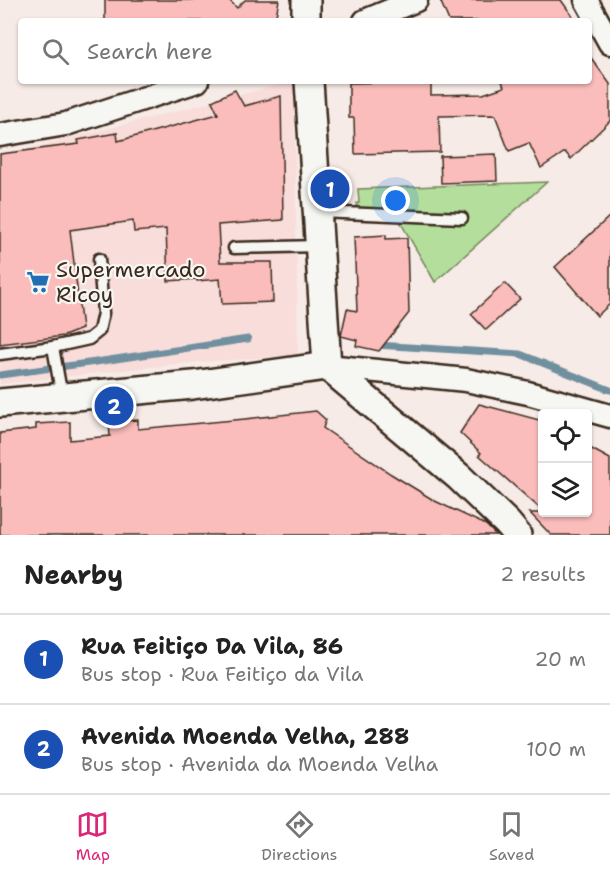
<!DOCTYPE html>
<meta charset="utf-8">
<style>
body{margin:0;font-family:"Shantell Sans",sans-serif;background:#f2f2f2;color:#222}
.controls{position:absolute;right:18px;bottom:18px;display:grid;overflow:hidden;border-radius:6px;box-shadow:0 2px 4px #0004}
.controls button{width:54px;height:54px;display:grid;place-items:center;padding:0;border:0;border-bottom:2px solid #e0e0e0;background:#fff;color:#222;font:30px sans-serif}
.you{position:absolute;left:396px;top:201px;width:21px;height:21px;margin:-15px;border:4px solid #fff;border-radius:50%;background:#1a73e8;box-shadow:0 0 0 9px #1a73e833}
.badge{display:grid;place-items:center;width:39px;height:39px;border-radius:50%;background:#db2777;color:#fff;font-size:20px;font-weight:700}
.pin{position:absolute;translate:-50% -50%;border:3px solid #fff;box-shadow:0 2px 6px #0006}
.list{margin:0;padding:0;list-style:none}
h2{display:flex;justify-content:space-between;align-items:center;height:78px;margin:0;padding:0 24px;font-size:26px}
h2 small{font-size:20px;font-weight:400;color:#767676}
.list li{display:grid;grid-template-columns:39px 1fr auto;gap:18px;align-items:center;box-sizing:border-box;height:90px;padding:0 24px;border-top:2px solid #e0e0e0}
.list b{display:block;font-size:22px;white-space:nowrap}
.list p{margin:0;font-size:20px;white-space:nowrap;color:#767676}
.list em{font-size:20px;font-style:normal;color:#767676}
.icon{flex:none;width:33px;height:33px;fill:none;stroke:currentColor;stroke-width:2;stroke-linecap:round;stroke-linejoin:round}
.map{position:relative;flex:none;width:610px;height:535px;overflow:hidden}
.search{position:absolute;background:#fff;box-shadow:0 2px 4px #0004;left:18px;right:18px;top:18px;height:66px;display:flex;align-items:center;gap:15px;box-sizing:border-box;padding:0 21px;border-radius:6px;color:#767676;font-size:22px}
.sheet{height:258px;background:#fff}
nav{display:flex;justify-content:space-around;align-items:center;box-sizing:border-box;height:84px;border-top:2px solid #e0e0e0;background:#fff;font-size:16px;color:#767676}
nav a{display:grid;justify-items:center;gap:3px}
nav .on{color:#db2777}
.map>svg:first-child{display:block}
.built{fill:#f8ddda}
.green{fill:#b3de9c;stroke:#77845d;stroke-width:1.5}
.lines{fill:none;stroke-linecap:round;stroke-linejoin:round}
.stream{stroke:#708f9f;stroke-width:7}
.building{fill:#fabdbb;stroke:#3b2a1e;stroke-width:1.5}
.service-casing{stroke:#3b2a1e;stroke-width:15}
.minor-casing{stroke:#3b2a1e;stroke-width:27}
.tertiary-casing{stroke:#3b2a1e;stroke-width:32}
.service{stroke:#f6f6f2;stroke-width:10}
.minor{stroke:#f6f6f2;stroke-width:22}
.tertiary{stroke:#f6f6f2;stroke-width:27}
.labels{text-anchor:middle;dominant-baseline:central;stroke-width:4.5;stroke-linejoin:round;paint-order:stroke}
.poi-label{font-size:22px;fill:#3b2a1e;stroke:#f6f6f2;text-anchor:start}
</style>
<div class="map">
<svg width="610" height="535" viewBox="0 0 610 535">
<rect width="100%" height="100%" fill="#f7ebe7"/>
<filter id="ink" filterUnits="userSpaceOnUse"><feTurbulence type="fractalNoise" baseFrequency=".0167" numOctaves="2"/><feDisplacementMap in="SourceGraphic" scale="12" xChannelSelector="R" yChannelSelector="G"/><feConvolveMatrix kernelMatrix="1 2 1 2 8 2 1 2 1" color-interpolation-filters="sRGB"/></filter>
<g filter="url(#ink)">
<path class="built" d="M294 81 298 355 187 363 0 384V156Z"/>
<path class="green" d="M547 182 435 282 398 218 357 220V203H359L358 189Z"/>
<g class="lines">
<g class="stream">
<path d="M376 345 520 354 610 390"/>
<path d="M0 375 96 362 248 339"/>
</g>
</g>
<g class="building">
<path d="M105 0H229L237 8 245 0H279L275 21H105Z"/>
<path d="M440 0H561L576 21H449Z"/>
<path d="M589 55 610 84V121L571 159 565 152 541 168 529 143 509 151 495 115 439 116 440 152 355 154 354 118H349V83L431 81V95L483 94 504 87 502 81H589Z"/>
<path d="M235 90 244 106 281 96 283 220 218 225 220 262H272L273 302 222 304 220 279 197 281V279L168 281 166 229 134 232 133 221 70 230 82 329 64 336 0 344V154L79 144 78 140 117 133 118 141 218 114 212 101Z"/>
<path d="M496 154 497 181 441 183 440 156Z"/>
<path d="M610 216V304L597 316 555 267Z"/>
<path d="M386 235V239L407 238 409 313 379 351 356 346 357 340 341 336 347 309 357 311 354 237Z"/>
<path d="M505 283 520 299 486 330 471 314Z"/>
<path d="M479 404 543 421V511L479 455 481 453 460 433Z"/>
<path d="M316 411 326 420 323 428 391 474 435 501 486 525 496 535H0V433L36 429V424L70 422V440L110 436 109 422 138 420V429L245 419Z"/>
<path d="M588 447 610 459V535H551L530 513H588Z"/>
</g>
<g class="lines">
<g class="service-casing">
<g id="service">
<path d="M319 212 462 218"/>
<path d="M234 248 319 246"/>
<path d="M53 347 62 397"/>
<path d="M0 354 53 347 89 339 99 331 103 313 99 259"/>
</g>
</g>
<g class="minor-casing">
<g id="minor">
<path d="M586 0 610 43"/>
<path d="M365 21 416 0"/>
<path d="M0 135 66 124 197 81"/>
<path d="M327 366 466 380 528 393 610 416"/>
</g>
</g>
<g class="tertiary-casing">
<g id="tertiary">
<path d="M306 0V21"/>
<path d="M309 81 327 366"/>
<path d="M327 366 459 477 507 523 517 535"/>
<path d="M0 403 193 385 327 366"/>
</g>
</g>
<use href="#service" class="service"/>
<use href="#minor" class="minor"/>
<use href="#tertiary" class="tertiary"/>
</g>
</g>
<defs>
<g id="supermarket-bare" transform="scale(1.8)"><path d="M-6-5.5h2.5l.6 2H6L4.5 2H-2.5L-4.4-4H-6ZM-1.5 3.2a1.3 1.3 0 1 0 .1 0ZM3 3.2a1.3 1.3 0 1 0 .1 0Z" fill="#1f6fb2" stroke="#f6f6f2" stroke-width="2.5" paint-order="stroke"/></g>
</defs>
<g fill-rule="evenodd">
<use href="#supermarket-bare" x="38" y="282"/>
</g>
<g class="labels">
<g class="poi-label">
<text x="56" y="269">Supermercado<tspan x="56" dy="25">Ricoy</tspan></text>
</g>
</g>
</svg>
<div class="controls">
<button><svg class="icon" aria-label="locate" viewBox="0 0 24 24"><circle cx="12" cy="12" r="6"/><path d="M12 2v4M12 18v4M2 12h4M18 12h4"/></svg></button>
<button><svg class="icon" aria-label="layers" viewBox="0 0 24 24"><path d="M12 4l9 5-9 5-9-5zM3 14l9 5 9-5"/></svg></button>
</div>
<div class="you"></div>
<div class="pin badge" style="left:330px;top:189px;background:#1a4fb4">1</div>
<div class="pin badge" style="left:114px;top:406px;background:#1a4fb4">2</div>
<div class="search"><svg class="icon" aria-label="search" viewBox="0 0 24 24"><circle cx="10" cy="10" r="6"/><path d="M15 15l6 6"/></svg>Search here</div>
</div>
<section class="sheet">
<h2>Nearby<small>2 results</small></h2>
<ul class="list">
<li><span class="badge" style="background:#1a4fb4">1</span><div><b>Rua Feitiço Da Vila, 86</b><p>Bus stop · Rua Feitiço da Vila</p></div><em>20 m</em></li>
<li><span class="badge" style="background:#1a4fb4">2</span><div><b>Avenida Moenda Velha, 288</b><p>Bus stop · Avenida da Moenda Velha</p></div><em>100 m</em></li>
</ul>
</section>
<nav>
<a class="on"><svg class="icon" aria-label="map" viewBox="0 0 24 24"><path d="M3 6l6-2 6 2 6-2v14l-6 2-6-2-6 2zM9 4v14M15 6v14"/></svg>Map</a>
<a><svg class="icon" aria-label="directions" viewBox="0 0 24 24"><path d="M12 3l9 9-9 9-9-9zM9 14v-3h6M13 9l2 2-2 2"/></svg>Directions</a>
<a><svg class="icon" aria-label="saved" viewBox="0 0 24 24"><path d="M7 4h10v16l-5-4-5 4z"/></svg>Saved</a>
</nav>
